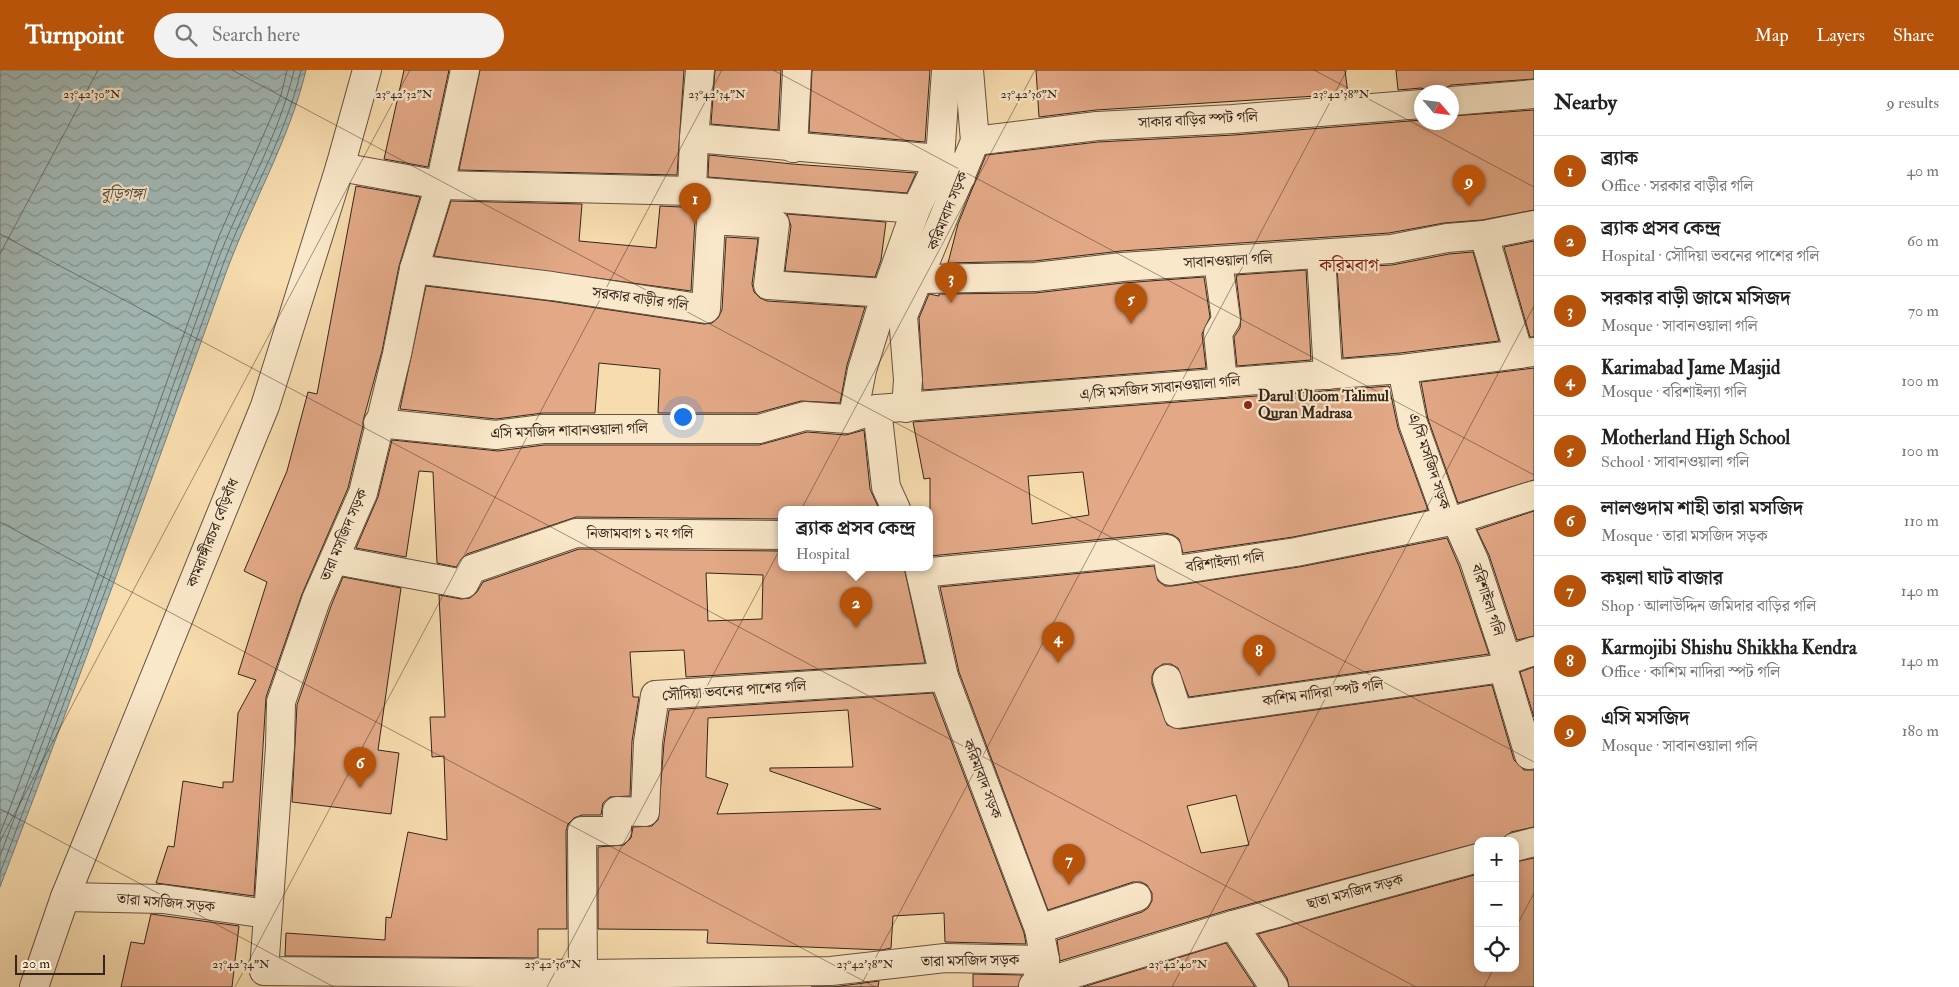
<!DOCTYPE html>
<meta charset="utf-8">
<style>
body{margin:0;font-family:"IM FELL Double Pica","Noto Serif Bengali",serif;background:#f2f2f2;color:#222}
.controls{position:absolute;right:15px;bottom:15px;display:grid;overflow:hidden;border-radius:10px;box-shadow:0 2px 8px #0003}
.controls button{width:45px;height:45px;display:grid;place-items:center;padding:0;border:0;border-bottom:1px solid #e0e0e0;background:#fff;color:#222;font:25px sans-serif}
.compass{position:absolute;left:1414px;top:15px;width:45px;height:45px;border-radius:50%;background:#fff;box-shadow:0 2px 8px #0003;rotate:118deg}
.scale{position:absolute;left:15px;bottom:12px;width:90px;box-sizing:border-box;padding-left:5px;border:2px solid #34251c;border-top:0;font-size:14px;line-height:18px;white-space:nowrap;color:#34251c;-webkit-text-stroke:4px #fae8ca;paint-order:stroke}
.you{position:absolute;left:682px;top:346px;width:18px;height:18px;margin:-12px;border:4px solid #fff;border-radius:50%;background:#1a73e8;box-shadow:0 0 0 8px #1a73e833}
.badge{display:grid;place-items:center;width:32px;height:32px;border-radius:50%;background:#b45309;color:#fff;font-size:16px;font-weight:700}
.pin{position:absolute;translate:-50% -41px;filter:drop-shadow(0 1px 2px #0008)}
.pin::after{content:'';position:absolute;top:26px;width:18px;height:15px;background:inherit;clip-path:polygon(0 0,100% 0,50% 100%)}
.popup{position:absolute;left:778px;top:436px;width:155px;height:65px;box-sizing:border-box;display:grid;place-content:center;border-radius:10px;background:#fff;filter:drop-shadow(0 1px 4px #0005);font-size:16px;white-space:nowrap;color:#767676}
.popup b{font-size:19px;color:#222}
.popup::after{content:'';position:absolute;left:50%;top:100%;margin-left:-10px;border:10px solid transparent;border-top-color:#fff}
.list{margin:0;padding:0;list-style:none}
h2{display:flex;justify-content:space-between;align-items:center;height:65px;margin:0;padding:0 20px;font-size:21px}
h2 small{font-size:16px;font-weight:400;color:#767676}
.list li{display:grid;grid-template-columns:32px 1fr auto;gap:15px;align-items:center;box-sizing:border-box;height:70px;padding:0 20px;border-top:1px solid #e0e0e0}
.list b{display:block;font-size:19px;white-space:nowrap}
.list p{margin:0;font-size:16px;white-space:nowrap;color:#767676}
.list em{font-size:16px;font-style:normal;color:#767676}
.icon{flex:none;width:28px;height:28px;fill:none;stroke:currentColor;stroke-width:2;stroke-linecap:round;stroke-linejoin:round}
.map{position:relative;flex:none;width:1534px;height:917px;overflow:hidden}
header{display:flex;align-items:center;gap:30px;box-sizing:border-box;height:70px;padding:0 25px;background:#b45309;color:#fff}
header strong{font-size:24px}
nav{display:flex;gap:28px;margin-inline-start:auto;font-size:18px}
.search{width:350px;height:45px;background:#f2f2f2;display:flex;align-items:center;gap:12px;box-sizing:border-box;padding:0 18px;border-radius:28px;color:#767676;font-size:19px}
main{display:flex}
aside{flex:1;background:#fff}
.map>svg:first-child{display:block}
.water{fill:url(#water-waves);stroke:#767e78}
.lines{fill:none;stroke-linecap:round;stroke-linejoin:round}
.shore{stroke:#6b6f69;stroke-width:1}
.building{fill:#e3a987;stroke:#34251c;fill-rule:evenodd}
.minor-casing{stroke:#655340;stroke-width:30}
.minor{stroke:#fae8ca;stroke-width:28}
.ticks{fill:none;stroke:#34251c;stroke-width:1;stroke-opacity:0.45}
.poi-dot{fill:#8f2418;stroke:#fae8ca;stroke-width:2}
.labels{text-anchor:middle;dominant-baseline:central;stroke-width:4.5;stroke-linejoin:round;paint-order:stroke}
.street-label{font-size:15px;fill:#34251c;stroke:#fae8ca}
.poi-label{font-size:15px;font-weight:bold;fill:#34251c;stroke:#fae8ca;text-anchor:start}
.water-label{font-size:16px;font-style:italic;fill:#55514a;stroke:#fae8ca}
.quarter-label{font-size:18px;fill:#7a1f14;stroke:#fae8ca}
.ticks-label{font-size:12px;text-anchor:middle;fill:#34251c;stroke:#fae8ca;stroke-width:4.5;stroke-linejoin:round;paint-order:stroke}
</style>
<header>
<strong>Turnpoint</strong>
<div class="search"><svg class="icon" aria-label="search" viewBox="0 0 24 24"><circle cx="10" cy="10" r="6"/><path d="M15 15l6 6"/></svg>Search here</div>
<nav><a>Map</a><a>Layers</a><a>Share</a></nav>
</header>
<main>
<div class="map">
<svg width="1534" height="917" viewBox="0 0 1534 917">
<defs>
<pattern id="water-waves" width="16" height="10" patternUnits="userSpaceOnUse" patternTransform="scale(1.25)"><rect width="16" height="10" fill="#a2b9b6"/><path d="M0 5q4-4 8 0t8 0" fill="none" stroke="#859693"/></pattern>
</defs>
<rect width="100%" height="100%" fill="#f7dcae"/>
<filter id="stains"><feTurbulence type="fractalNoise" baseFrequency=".004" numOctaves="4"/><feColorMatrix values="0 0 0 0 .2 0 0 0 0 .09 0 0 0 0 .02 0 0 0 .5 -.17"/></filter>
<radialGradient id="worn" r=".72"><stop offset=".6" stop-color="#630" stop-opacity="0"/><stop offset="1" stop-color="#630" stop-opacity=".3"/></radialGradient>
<path class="water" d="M0 0H306C289 72 249 138 224 208 151 412 77 615 0 817Z"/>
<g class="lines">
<g class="shore">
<path d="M0 764 87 535 219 166 281 25 287 0"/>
<path d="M0 786C74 590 146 393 216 195 240 130 279 68 294 0"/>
<path d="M0 803C76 603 149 402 221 200 245 133 285 70 301 0"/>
</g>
</g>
<g class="building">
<path d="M404 0H449L428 97 384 89Z"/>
<path d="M480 0H684L677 105 459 100Z"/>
<path d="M715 0H781L778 60 711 54Z"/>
<path d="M812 0H930L925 72 809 62Z"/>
<path d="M1036 0H1345L1348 24 1096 40 1039 47Z"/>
<path d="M1396 0H1534V9L1451 15 1439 22H1432L1421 18 1398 20Z"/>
<path d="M1534 40V140L1482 150 1444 153 1389 163 1121 181 1034 191 948 193 958 154 986 85 1098 72 1234 65 1422 50V52H1452V46Z"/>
<path d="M709 85 792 94 916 103 907 123 708 107Z"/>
<path d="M356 116 420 127 399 196 382 281 363 351V356L348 418 302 524 266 627 254 826 156 813 168 776 174 777 183 711 223 718V712H233L238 643 256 610 238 604 267 512 244 501 287 401 308 322 317 324Z"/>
<path d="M451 131 582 134 579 171 656 178 660 136 702 138 695 149 691 221 434 186Z"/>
<path d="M787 144 886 152 881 190 875 207 785 201 791 156Z"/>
<path d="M726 167 758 169 752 214 754 222 760 228 767 231 865 237 847 295 840 333 801 331 757 343H658L660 299 599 293 595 343H543L496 349 400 339 426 216 550 231 704 254 712 253 718 248 722 240Z"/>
<path d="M1534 171V267H1530L1504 177Z"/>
<path d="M1473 182 1499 271 1400 283 1343 288 1337 198 1392 195 1449 184Z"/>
<path d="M1306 200 1311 290 1237 296 1234 267 1240 258 1241 248 1236 205Z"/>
<path d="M1204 207 1210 247 1202 264 1206 298 923 320 919 248 929 224 939 226V224L1035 223 1123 213Z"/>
<path d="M1534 298V410L1458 433 1428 349 1421 312Z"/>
<path d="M1389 316 1398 358 1428 440 1293 467 1183 483 1179 469 1173 465 1165 463 930 486V408L924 409 913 352ZM1083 402 1089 445 1032 454 1028 406Z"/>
<path d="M864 360 870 419 879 439H782V449L576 447 467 484 456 497 437 493 433 402 419 401 406 487 356 478 378 427 392 370 498 381 544 375H759L807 362 846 365Z"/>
<path d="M1534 441V566L1517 570 1489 485 1477 460Z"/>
<path d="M1447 468 1459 496 1489 584 1189 627 1178 598 1171 594H1163L1155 599 1152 606V614L1167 655 1180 659 1492 615 1514 690 1524 700H1534V757L1511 762 1501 771H1478V773L1228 840 1060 891 1057 870 1142 842 1148 838 1152 831V823L1147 815 1141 812H1133L1048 840 959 602 940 517 1154 496 1158 511 1165 516H1172L1299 497ZM1236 725 1249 775 1201 783 1187 736Z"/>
<path d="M579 479 782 481V498L841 500V497H904L925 593 686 607 684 580 630 582 633 627H639L632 671 630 726 610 727 603 733 601 745H582L574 748 568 754 566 761 567 859H538V888L285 886 286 863 385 870 386 847 391 848 408 762 447 770 444 686 432 687 430 647H445L439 525 461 529 470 528 477 522 483 512ZM706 503 763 505 762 549 708 551Z"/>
<path d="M343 507 401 518 378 680 399 683 391 744 292 732 297 635 331 536Z"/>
<path d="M1534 597V647L1520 602Z"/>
<path d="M933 623 1024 863 1026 874 945 872 944 843 893 846 891 878 882 880 707 873 708 860 598 859V777L624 775 631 768 633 757 652 756 658 750 664 673 669 640ZM848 640 853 697 770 698V701L881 739 717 744 728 714 706 707 708 648Z"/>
<path d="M1534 788V917H1289L1287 908 1258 864 1478 804V898H1515V792Z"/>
<path d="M151 844 239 856 232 917H121L131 872 144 874Z"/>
<path d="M1226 873 1255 917H1083Z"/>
<path d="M973 904 1022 905 1018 917H973Z"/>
<path d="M879 911 878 917H811H833Z"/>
</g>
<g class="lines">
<g class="minor-casing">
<g id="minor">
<path d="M465 0 440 115 414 199 397 284 363 423 316 530 281 632 280 677 264 901 583 904 831 901 945 888 1045 890"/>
<path d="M1452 31 1534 24"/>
<path d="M694 68 700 0"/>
<path d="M975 71 1097 56 1233 49 1422 34"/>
<path d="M793 78 797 0"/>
<path d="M340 97 440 115 692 121 694 68 940 89 961 107"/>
<path d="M692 121 916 139"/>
<path d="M1484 165 1519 284"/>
<path d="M1321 185 1328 305"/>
<path d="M1218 191 1226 250 1218 263 1223 313"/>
<path d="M414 199 552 216 706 239 711 150 775 154 768 215 886 223 862 300 853 346"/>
<path d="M921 209 1035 207 1122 197 1391 179 1447 168 1484 165 1534 155"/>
<path d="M886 223 916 139 940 89 946 0"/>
<path d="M1402 299 1413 353 1446 445 1456 450"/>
<path d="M906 338 908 310 903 246 975 71 969 0"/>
<path d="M877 339 886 417 896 439"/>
<path d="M378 353 496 365 543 359H759L805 346 847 349 877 339 1402 299 1534 282"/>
<path d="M1456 450 1474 490 1507 590 1503 598 1529 685 1534 684"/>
<path d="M335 490 464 514 472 499 576 463 782 465"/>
<path d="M919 497 944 607 1039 859 1045 890 1038 905"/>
<path d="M921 503 1167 479 1170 501 1296 482 1456 450 1534 425"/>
<path d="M1507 590 1534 581"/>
<path d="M1167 609 1178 644 1503 598"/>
<path d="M1515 777 1534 772"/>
<path d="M65 827 163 829 267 844"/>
<path d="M1233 855 1274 917"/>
<path d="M1039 859 1137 827"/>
<path d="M583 904 582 761H617V741L645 742 648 672 655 625 944 607"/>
<path d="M1033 916 1233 855 1478 788"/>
<path d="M34 917 65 827 265 336 340 97 367 0"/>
</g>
</g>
<use href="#minor" class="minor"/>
</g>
<path class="ticks" d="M232 0 1534 692M773 0 1534 405M1314 0 1534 117M0 164 1416 917M0 184 98 0M0 452 875 917M0 739 334 917M0 771 410 0M1515 859 1534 823M235 917 722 0M547 917 1035 0M860 917 1347 0M1172 917 1534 236M1484 917 1494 898"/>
<circle class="poi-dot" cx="1248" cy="335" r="5"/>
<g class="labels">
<g class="street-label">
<text transform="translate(1198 50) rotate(-3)">সাকার বাড়ির স্পট গলি</text>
<text transform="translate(948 141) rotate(-68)">করিমাবাদ সড়ক</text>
<text transform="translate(1228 191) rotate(-3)">সাবানওয়ালা গলি</text>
<text transform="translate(640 229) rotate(8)">সরকার বাড়ীর গলি</text>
<text transform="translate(1160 318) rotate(-5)">এ/সি মসজিদ সাবানওয়ালা গলি</text>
<text transform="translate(569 361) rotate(-2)">এসি মসজিদ শাবানওয়ালা গলি</text>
<text transform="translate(1429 391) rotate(71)">এ/সি মসজিদ সড়ক</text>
<text transform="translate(213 463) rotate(-68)">কামরাঙ্গীরচর বেড়িবাঁধ</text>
<text x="640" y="463">নিজামবাগ ১ নং গলি</text>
<text transform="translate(344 465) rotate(-67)">তারা মসজিদ সড়ক</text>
<text transform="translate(1225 492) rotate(-8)">বরিশাইল্যা গলি</text>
<text transform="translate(1487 530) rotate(72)">বরিশাইলা গলি</text>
<text transform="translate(734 621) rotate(-4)">সৌদিয়া ভবনের পাশের গলি</text>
<text transform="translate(1323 623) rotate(-8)">কাশিম নাদিরা স্পট গলি</text>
<text transform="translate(982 709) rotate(69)">করিমাবাদ সড়ক</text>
<text transform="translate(1355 822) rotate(-15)">ছাতা মসজিদ সড়ক</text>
<text transform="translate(166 833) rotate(5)">তারা মসজিদ সড়ক</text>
<text transform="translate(970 891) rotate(-1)">তারা মসজিদ সড়ক</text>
</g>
<g class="poi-label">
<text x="1258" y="326">Darul Uloom Talimul<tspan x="1258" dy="17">Quran Madrasa</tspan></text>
</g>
<g class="water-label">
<text x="123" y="124">বুড়িগঙ্গা</text>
</g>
<g class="quarter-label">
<text x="1349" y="195">করিমবাগ</text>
</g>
</g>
<g class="ticks-label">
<text x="92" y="28">23°42'30"N</text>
<text x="404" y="28">23°42'32"N</text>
<text x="717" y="28">23°42'34"N</text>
<text x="1029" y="28">23°42'36"N</text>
<text x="1341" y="28">23°42'38"N</text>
<text x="241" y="898">23°42'34"N</text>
<text x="553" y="898">23°42'36"N</text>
<text x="865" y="898">23°42'38"N</text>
<text x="1178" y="898">23°42'40"N</text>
</g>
<rect width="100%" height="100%" filter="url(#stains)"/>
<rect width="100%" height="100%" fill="url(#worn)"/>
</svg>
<div class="controls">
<button>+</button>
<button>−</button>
<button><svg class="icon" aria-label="locate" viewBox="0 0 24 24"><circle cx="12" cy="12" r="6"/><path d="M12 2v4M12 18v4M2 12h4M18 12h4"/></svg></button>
</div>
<svg class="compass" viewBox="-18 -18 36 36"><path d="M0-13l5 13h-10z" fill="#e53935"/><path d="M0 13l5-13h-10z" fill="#767676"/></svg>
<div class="scale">20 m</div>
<div class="you"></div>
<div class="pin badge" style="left:695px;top:154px">1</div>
<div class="pin badge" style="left:856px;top:558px">2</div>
<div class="popup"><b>ব্র্যাক প্রসব কেন্দ্র</b>Hospital</div>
<div class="pin badge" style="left:951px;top:233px">3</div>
<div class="pin badge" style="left:1058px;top:593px">4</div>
<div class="pin badge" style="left:1131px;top:254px">5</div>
<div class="pin badge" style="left:360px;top:718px">6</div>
<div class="pin badge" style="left:1069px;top:815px">7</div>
<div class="pin badge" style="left:1259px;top:606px">8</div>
<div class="pin badge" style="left:1469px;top:136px">9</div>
</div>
<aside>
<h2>Nearby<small>9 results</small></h2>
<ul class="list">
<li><span class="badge">1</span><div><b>ব্র্যাক</b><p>Office · সরকার বাড়ীর গলি</p></div><em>40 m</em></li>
<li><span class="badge">2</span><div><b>ব্র্যাক প্রসব কেন্দ্র</b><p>Hospital · সৌদিয়া ভবনের পাশের গলি</p></div><em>60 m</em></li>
<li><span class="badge">3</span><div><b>সরকার বাড়ী জামে মসিজদ</b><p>Mosque · সাবানওয়ালা গলি</p></div><em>70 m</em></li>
<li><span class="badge">4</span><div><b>Karimabad Jame Masjid</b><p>Mosque · বরিশাইল্যা গলি</p></div><em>100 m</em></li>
<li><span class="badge">5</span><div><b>Motherland High School</b><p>School · সাবানওয়ালা গলি</p></div><em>100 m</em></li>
<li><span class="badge">6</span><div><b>লালগুদাম শাহী তারা মসজিদ</b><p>Mosque · তারা মসজিদ সড়ক</p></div><em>110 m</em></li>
<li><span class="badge">7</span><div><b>কয়লা ঘাট বাজার</b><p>Shop · আলাউদ্দিন জমিদার বাড়ির গলি</p></div><em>140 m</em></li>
<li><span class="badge">8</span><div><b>Karmojibi Shishu Shikkha Kendra</b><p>Office · কাশিম নাদিরা স্পট গলি</p></div><em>140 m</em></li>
<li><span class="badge">9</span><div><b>এসি মসজিদ</b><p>Mosque · সাবানওয়ালা গলি</p></div><em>180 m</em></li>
</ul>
</aside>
</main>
